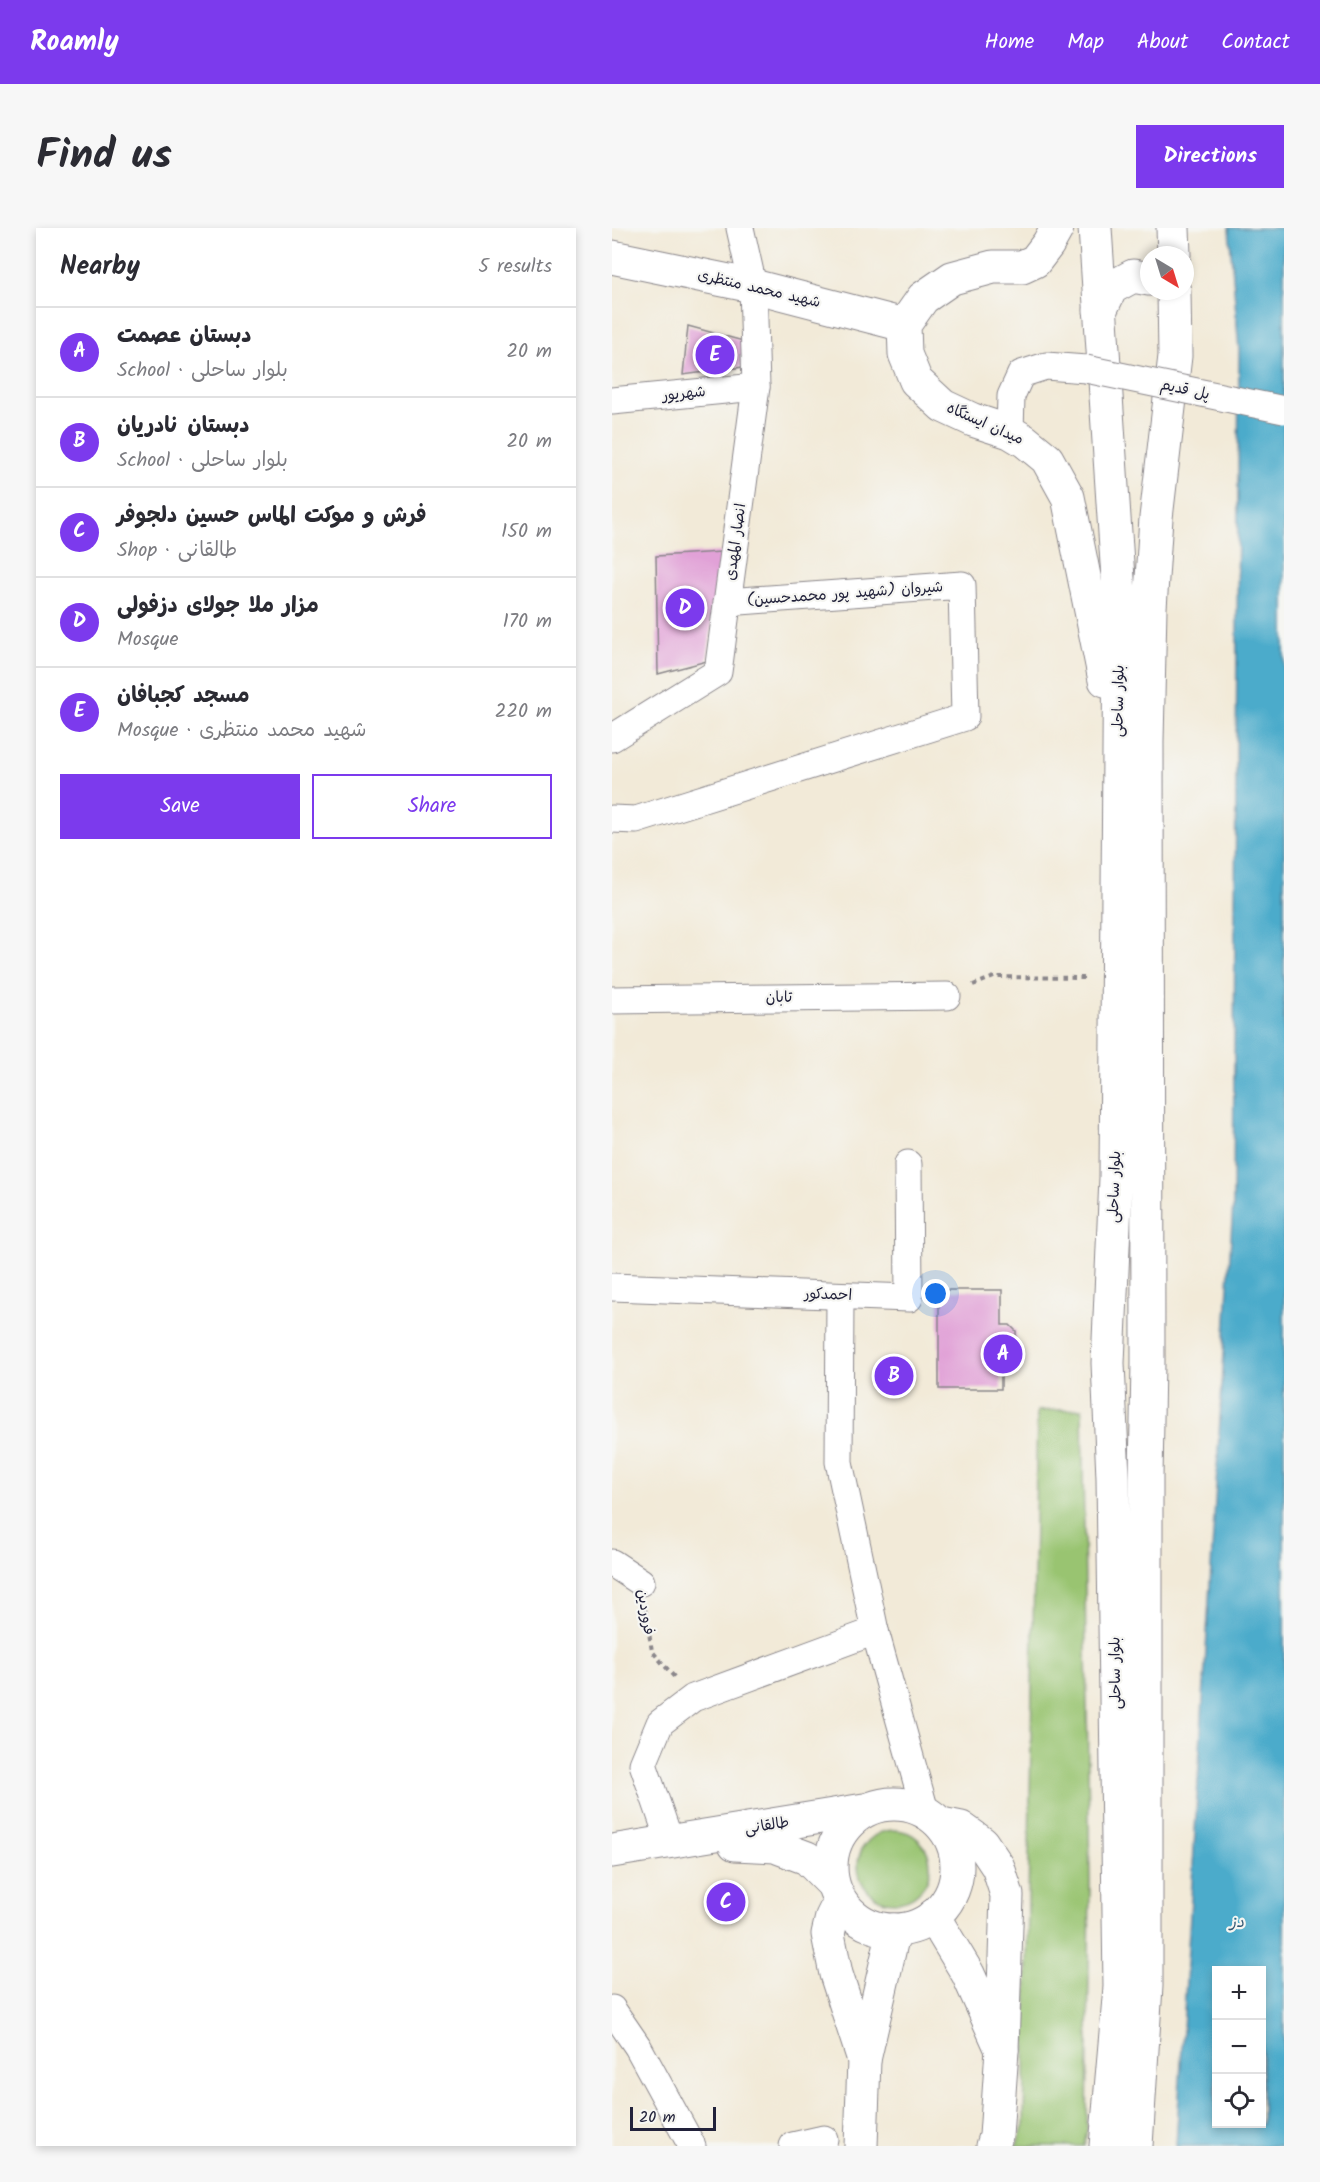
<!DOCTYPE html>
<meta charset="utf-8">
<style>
body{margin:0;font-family:Kalam,"Playpen Sans Arabic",sans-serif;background:#f7f7f7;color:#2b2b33}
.controls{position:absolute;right:18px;bottom:18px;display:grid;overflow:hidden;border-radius:0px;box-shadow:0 3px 9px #0003}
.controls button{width:54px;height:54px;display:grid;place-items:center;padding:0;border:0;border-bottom:2px solid #e1e1e2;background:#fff;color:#2b2b33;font:30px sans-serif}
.compass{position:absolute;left:528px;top:18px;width:54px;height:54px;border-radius:50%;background:#fff;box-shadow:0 3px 9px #0003;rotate:142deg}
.scale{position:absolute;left:18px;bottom:15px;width:86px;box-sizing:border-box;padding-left:6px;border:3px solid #22223b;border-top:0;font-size:16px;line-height:21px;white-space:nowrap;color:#22223b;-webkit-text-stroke:4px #f6f6f2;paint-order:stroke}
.you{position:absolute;left:324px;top:1066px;width:21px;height:21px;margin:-15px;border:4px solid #fff;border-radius:50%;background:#1a73e8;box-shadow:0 0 0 9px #1a73e833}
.badge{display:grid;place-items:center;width:39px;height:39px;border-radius:50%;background:#7c3aed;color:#fff;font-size:20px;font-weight:700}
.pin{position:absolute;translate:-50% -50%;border:3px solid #fff;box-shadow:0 2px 6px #0006}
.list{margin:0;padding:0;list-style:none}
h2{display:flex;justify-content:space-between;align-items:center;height:78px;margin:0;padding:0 24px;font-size:26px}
h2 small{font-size:20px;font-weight:400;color:#7c7c81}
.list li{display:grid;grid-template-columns:39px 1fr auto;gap:18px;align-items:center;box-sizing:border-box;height:90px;padding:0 24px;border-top:2px solid #e1e1e2}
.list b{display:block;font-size:22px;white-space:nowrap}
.list p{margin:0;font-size:20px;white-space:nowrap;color:#7c7c81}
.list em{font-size:20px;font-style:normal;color:#7c7c81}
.actions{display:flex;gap:12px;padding:18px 24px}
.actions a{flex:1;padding:14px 0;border:2px solid #7c3aed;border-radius:0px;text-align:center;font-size:21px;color:#7c3aed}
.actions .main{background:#7c3aed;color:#fff}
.icon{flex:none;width:33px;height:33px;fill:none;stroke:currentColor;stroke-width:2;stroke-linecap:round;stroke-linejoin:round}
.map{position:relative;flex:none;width:672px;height:1918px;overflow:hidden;border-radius:0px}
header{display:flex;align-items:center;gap:36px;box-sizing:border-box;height:84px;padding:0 30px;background:#7c3aed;color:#fff}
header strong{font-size:28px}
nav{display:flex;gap:33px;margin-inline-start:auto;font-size:21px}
.intro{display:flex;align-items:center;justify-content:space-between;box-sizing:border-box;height:144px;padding:0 36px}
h1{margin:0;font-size:42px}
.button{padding:15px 27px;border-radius:0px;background:#7c3aed;color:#fff;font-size:21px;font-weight:700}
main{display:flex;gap:36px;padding:0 36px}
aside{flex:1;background:#fff;border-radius:0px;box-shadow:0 3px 9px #0003}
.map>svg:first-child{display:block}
.green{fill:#99c471;stroke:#5e7356;stroke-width:1.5}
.water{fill:#4cabcb;stroke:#376683;stroke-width:1.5;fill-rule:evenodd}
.building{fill:#e1a1d7}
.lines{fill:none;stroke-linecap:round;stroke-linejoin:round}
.minor-casing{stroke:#8a868a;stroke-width:29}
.major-casing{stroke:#8a868a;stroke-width:35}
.path{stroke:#8a868a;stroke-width:4;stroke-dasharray:4.5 4.5;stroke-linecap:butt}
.minor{stroke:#fff;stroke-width:27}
.major{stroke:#fff;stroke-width:33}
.minor-bridge-casing{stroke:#8a868a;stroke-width:29;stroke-linecap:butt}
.minor-bridge{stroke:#fff;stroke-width:27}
.labels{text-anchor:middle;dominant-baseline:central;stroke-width:4.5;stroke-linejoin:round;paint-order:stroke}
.street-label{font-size:15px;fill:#22223b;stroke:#f6f6f2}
.water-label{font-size:16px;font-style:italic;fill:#335975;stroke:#f6f6f2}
</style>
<header>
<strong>Roamly</strong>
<nav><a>Home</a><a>Map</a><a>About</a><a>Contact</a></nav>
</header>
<div class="intro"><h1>Find us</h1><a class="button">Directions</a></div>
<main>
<aside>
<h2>Nearby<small>5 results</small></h2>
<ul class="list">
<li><span class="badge">A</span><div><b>دبستان عصمت</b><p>School · بلوار ساحلی</p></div><em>20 m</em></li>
<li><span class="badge">B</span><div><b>دبستان نادریان</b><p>School · بلوار ساحلی</p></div><em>20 m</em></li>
<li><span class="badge">C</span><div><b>فرش و موکت الماس حسین دلجوفر</b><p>Shop · طالقانی</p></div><em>150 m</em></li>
<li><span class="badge">D</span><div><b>مزار ملا جولای دزفولی</b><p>Mosque</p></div><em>170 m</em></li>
<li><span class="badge">E</span><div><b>مسجد کجبافان</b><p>Mosque · شهید محمد منتظری</p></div><em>220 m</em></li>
</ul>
<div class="actions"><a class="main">Save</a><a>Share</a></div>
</aside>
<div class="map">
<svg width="672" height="1918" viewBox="0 0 672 1918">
<rect width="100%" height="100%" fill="#f6f6f2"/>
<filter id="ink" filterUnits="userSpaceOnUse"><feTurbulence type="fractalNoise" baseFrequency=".0167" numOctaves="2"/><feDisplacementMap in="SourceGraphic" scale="12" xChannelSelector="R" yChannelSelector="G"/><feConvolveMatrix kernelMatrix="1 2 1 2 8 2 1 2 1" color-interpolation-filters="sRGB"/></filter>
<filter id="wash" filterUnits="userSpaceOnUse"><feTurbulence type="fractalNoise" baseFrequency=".008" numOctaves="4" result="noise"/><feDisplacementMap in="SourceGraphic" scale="24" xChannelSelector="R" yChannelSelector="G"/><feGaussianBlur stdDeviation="1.35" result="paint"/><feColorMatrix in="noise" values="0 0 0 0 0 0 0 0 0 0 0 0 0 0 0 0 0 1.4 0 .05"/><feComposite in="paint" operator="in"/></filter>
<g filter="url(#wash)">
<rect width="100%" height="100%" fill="#f2ead8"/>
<g class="green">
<path d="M470 1181 478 1654 475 1902 472 1918H404L412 1897 425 1183Z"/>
<circle cx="282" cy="1638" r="36"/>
</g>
<path class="water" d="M617 0H672V1918H564L621 976 627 122ZM604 1742H650V1896H604Z"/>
<g id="blocks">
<g class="building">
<path d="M76 98 135 114 131 139 71 147Z"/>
<path d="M109 324 95 433 46 446 44 328Z"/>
<path d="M327 1062H390V1097H398L404 1103V1123L398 1129H389V1161H327Z"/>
</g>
</g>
</g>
<g filter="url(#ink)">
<use href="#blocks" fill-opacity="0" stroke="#8a868a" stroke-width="1.5"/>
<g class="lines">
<g class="minor-casing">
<g id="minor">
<path d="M0 173 144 159"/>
<path d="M398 204 399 168 409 146 434 138 474 141"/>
<path d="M0 510 106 444 144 159 141 58 128 0"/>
<path d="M0 591 24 592 353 489 350 357 115 374"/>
<path d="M0 772 335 768"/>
<path d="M0 1059 297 1070 296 936"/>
<path d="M228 1068 227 1234 263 1403 313 1583"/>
<path d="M0 1335 29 1354"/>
<path d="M58 1614 31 1536 48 1495 81 1470 263 1403"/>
<path d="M0 1781 26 1819 80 1918"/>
<path d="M181 1918 212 1911"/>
</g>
</g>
<g class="major-casing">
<g id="major">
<path d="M445 0 436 16 423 33 410 39H381L340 50 311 70 292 97 293 126 304 153 331 178 361 192 398 204 413 213 435 231 456 269 493 452"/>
<path d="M483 0 508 381 504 950 496 1135 501 1250 508 1759 494 1918"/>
<path d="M561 0 562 27"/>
<path d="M0 29 141 58 292 97"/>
<path d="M488 83 499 60 521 48 537 51"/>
<circle cx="282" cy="1639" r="63"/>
<path d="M123 1616 163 1618 195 1630 219 1654"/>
<path d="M0 1623 252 1582"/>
<path d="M228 1673 220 1689 216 1706 224 1746 252 1832 282 1702"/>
<path d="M321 1688 356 1746 390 1822 395 1667 386 1639 370 1615 349 1600 329 1596"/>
<path d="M249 1918 252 1832"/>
<path d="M381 1918 384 1908 390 1822"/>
<path d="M524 1918 534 1758V1250L536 1134 535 513 538 380 544 290 563 128 562 63"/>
</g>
</g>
<g class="path">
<path d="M361 757 382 749 474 750"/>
<path d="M33 1381 40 1423 64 1451"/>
</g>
<use href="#minor" class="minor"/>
<use href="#major" class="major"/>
<g class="minor-bridge-casing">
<path id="minor-bridge" d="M474 141 672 182"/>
</g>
<use href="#minor-bridge" class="minor-bridge"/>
</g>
</g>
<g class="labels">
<g class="street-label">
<text transform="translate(147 61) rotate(13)">شهید محمد منتظری</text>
<text transform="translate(573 162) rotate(12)">پل قدیم</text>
<text transform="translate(72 166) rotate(-6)">شهریور</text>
<text transform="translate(373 196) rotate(24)">میدان ایستگاه</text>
<text transform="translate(124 314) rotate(-82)">انصار المهدی</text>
<text transform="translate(233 366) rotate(-4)">شیروان (شهید پور محمدحسین)</text>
<text transform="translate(507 473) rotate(-89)">بلوار ساحلی</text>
<text transform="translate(167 770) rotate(-1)">تابان</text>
<text transform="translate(503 959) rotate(-88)">بلوار ساحلی</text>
<text transform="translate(216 1067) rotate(2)">احمدکور</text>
<text transform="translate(33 1384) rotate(81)">فروردین</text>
<text transform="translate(504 1445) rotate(-91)">بلوار ساحلی</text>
<text transform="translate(155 1598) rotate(-9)">طالقانی</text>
</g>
<g class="water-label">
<text x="625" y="1694">دز</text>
</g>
</g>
</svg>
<div class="controls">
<button>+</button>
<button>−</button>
<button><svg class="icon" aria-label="locate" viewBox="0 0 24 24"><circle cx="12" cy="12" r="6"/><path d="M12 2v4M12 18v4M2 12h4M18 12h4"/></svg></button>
</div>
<svg class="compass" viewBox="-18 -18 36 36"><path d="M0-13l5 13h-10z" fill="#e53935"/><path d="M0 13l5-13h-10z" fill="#7c7c81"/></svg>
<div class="scale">20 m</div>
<div class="you"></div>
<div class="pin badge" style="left:391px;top:1126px">A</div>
<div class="pin badge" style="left:282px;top:1148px">B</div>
<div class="pin badge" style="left:114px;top:1674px">C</div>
<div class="pin badge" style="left:73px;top:380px">D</div>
<div class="pin badge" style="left:103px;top:127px">E</div>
</div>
</main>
